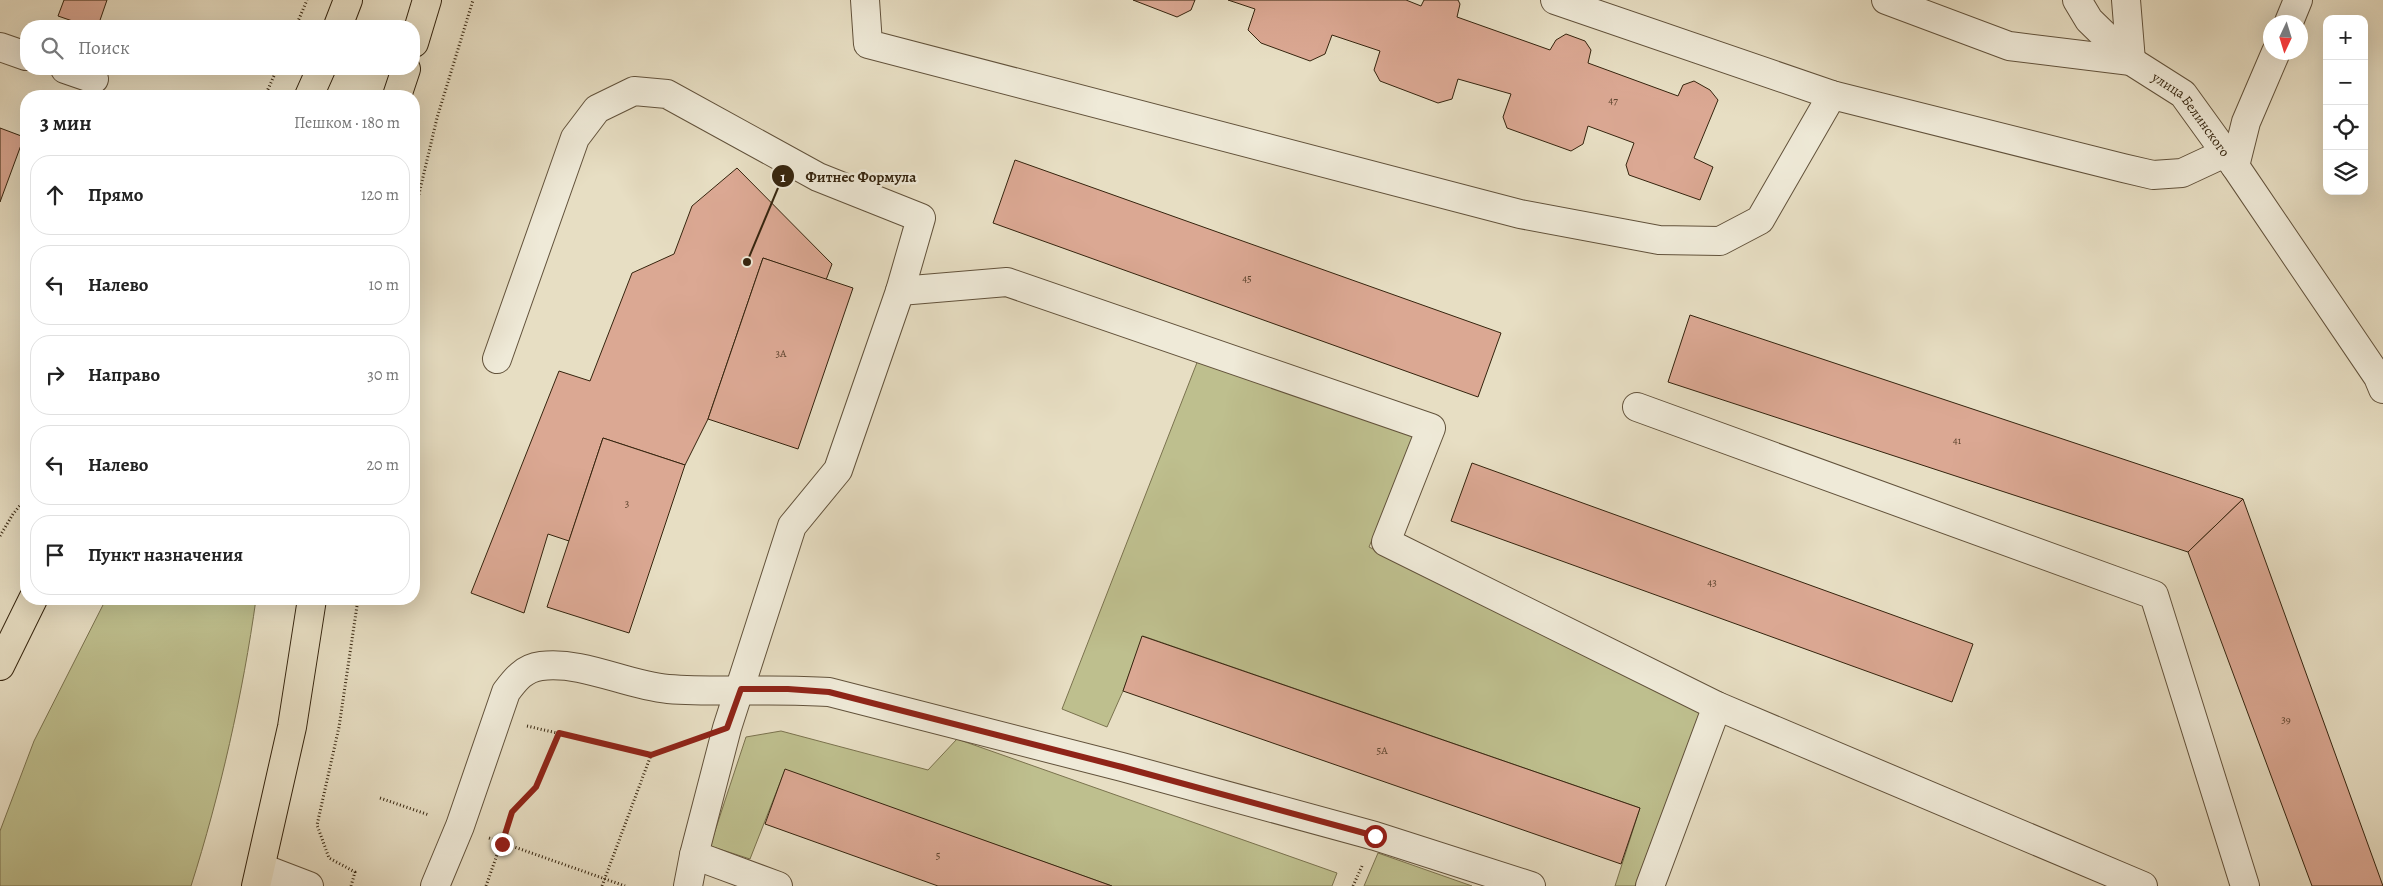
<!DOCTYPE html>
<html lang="ru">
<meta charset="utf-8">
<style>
body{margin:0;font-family:Alegreya,serif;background:#f6f6f6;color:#222}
.controls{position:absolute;right:15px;top:15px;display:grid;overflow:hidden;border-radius:10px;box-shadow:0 5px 20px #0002}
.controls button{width:45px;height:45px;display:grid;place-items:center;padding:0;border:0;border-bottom:1px solid #e0e0e0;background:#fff;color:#222;font:25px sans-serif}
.compass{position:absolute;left:2263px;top:15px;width:45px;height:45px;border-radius:50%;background:#fff;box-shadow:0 5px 20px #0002;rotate:184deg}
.stop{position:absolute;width:15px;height:15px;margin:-11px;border:4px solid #8f2418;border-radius:50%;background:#fff}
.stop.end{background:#8f2418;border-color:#fff;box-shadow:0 1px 5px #0008}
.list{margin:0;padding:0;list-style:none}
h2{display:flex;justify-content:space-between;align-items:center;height:65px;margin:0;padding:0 20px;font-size:21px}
h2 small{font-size:16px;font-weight:400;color:#767676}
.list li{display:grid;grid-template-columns:32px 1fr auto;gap:15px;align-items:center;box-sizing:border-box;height:80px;margin:0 10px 10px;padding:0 10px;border:1px solid #e0e0e0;border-radius:20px}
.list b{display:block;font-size:19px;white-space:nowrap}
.list em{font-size:16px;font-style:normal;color:#767676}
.icon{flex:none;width:28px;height:28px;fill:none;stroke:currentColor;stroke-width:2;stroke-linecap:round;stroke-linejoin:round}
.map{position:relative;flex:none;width:2383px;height:886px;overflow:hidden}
.search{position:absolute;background:#fff;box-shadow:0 5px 20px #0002;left:20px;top:20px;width:400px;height:55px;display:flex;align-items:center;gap:12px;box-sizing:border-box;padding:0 18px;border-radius:20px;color:#767676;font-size:19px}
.panel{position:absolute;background:#fff;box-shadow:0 5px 20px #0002;left:20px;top:90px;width:400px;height:515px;border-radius:20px}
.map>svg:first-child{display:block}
.green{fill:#bebf8e;stroke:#7a724e}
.building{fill:#dba893;stroke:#35240e}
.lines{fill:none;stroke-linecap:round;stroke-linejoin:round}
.minor-casing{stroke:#62523b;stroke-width:30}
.major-casing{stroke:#35240e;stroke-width:30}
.path{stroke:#35240e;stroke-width:3;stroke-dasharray:1 2.5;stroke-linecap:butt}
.minor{stroke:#efead8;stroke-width:28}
.major{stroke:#e7dec3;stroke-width:28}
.route{stroke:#8f2418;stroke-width:6}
.labels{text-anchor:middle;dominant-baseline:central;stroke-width:5;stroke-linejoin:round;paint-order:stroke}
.number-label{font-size:11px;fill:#5e452f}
.street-label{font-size:14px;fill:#35240e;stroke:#efead8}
.leader{fill:none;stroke:#35240e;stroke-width:2}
.callout-dot{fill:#35240e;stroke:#efead8;stroke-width:2}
.mark-label{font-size:15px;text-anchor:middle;font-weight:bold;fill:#fff}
.callout-label{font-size:15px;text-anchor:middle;font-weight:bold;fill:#35240e;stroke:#efead8;stroke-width:5;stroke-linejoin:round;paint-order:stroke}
</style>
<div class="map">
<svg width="2383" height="886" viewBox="0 0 2383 886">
<rect width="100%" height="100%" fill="#e7dec3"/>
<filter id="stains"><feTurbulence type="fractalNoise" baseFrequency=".004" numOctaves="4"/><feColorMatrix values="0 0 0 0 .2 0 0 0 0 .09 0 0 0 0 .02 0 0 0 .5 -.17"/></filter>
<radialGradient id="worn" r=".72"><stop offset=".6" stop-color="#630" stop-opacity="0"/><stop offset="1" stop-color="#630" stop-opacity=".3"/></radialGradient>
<g class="green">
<path d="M1198 360 1415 435 1369 547 1700 712 1635 886H1615L1640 808 1143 636 1123 691 1107 727 1062 709Z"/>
<path d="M106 599H256C243 693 220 795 191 886H0V831L34 741Z"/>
<path d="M781 731 928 770 957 739 1337 873 1332 886H1112L785 770 750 859 710 846 746 737Z"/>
<path d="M1378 853 1472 886H1364Z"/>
</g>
<g class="building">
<path d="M64 0H107L98 26H87L58 16Z"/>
<path d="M1133 0H1195L1191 10 1177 17Z"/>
<path d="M1228 0H1406L1421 6 1424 0H1458L1460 4 1457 17 1550 50 1556 40 1566 34 1585 41 1591 50 1588 63 1678 96 1683 85 1694 81 1710 90 1718 100 1694 158 1713 167 1700 200 1629 175 1626 165 1634 143 1588 126 1583 144 1571 151 1507 128 1503 117 1511 94 1458 79 1452 99 1438 103 1380 81 1374 70 1380 51 1332 35 1325 54 1310 61 1261 43 1248 30 1255 9Z"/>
<path d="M0 128 24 137 0 202Z"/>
<path d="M1015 160 1501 333 1478 397 993 223Z"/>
<path d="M737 168 832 264 826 280 763 258 708 419 685 465 603 438 569 541 548 534 524 613 471 593 559 371 590 381 632 273 674 254 692 206Z"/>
<path d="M763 258 853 288 798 449 708 419Z"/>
<path d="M1690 315 2243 499 2188 552 1668 382Z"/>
<path d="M603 438 685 465 629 633 547 607Z"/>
<path d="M1472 463 1973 644 1952 702 1451 521Z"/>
<path d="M2243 499 2383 886H2312L2188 552Z"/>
<path d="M1142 636 1640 808 1621 864 1123 691Z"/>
<path d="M785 769 1112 886H938L765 824Z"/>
</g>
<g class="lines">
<g class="minor-casing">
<g id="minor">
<path d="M865 0 868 44 1520 214 1659 240 1720 241 1760 220 1832 95"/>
<path d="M1555 0 1832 95 2123 168 2153 175 2182 173 2225 153"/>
<path id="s1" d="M1886 0 2009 46 2131 61 2183 94 2235 166 2378 377 2383 389"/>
<path d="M2077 0 2089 20 2131 61"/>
<path d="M2126 0 2131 61"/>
<path d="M2289 22 2298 0"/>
<path d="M0 47 26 56"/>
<path d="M65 69 94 79"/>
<path d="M2235 166 2246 122 2276 52"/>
<path d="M497 359 575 138 597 109 634 91 667 94 818 177 921 218 900 291"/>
<path d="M1637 407 2154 595 2245 886"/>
<path d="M262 868 309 886"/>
<path d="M435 886 460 826 506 692C515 680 524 668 541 666 585 661 625 685 668 689 721 693 776 688 829 692L1122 767 1375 836 1531 886"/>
<path d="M688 886 694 855"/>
<path d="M778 886 694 855 727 728 792 526 838 470 900 291 1007 282 1431 428 1386 542 1717 706 2143 886"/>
<path d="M1650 886 1717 706"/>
</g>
</g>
<g class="major-casing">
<g id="major">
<path d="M338 26 348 0"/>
<path d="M414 43 427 0"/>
<path d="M309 96 321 69"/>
<path d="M397 96 406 69"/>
<path d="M0 666 33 599"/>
<path d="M256 886 292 727 312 599"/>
</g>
</g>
<g class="path">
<path d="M296 26 307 0"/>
<path d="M265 96 277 69"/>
<path d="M414 215 437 118 473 0"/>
<path d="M0 536 13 514 26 498"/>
<path d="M527 726 651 755 690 741"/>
<path d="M380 798 429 815"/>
<path d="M489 838 625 886"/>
<path d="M351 886 355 872 329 858 317 825 339 727 358 599"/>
<path d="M486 886 512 812 536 787 559 733"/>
<path d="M602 886 651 755"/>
<path d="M1353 886 1362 866"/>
</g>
<use href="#minor" class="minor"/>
<use href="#major" class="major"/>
</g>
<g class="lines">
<path class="route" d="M502 844 512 812 536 787 559 733 651 755 727 728 741 689H788L829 692 1122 767 1375 836"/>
</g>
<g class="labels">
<g class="number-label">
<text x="1613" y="100">47</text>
<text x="1247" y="278">45</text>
<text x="781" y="353">3А</text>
<text x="1957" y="440">41</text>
<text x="627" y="503">3</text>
<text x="1712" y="582">43</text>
<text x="2286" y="719">39</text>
<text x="1382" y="750">5А</text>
<text x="938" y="855">5</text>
</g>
<g class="street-label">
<text stroke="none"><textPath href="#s1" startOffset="336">улица Белинского</textPath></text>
</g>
</g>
<path class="leader" d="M747 262L783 176"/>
<g class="callout-dot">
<circle cx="747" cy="262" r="5"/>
<circle cx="783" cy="176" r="12"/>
</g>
<g class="mark-label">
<text x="783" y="182">1</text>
</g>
<g class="callout-label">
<text x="861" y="182">Фитнес Формула</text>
</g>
<rect width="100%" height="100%" filter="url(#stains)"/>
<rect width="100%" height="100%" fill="url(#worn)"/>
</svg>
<div class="controls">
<button>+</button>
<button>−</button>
<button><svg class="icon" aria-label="locate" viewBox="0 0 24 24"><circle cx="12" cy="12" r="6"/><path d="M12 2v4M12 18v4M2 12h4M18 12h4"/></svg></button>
<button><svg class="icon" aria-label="layers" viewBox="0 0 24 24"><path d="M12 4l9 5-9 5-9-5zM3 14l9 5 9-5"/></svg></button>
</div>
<svg class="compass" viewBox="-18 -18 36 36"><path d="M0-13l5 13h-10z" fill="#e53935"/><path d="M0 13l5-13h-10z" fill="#767676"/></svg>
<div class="stop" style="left:1375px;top:836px"></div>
<div class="stop end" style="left:502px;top:844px"></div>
<div class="search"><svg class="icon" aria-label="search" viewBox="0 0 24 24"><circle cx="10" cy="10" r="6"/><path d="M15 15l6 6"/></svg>Поиск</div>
<section class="panel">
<h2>3 мин<small>Пешком · 180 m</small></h2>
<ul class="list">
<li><svg class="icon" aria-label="ahead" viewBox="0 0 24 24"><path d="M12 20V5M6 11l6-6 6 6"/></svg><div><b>Прямо</b></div><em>120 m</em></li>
<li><svg class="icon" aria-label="left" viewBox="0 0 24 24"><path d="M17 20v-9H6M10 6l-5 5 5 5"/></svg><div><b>Налево</b></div><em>10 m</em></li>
<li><svg class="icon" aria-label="right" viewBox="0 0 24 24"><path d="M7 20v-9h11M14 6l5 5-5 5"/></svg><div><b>Направо</b></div><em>30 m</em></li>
<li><svg class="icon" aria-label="left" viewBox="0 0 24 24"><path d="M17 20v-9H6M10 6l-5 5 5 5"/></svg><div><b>Налево</b></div><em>20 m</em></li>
<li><svg class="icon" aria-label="arrive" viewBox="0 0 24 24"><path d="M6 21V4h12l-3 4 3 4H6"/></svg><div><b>Пункт назначения</b></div></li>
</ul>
</section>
</div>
